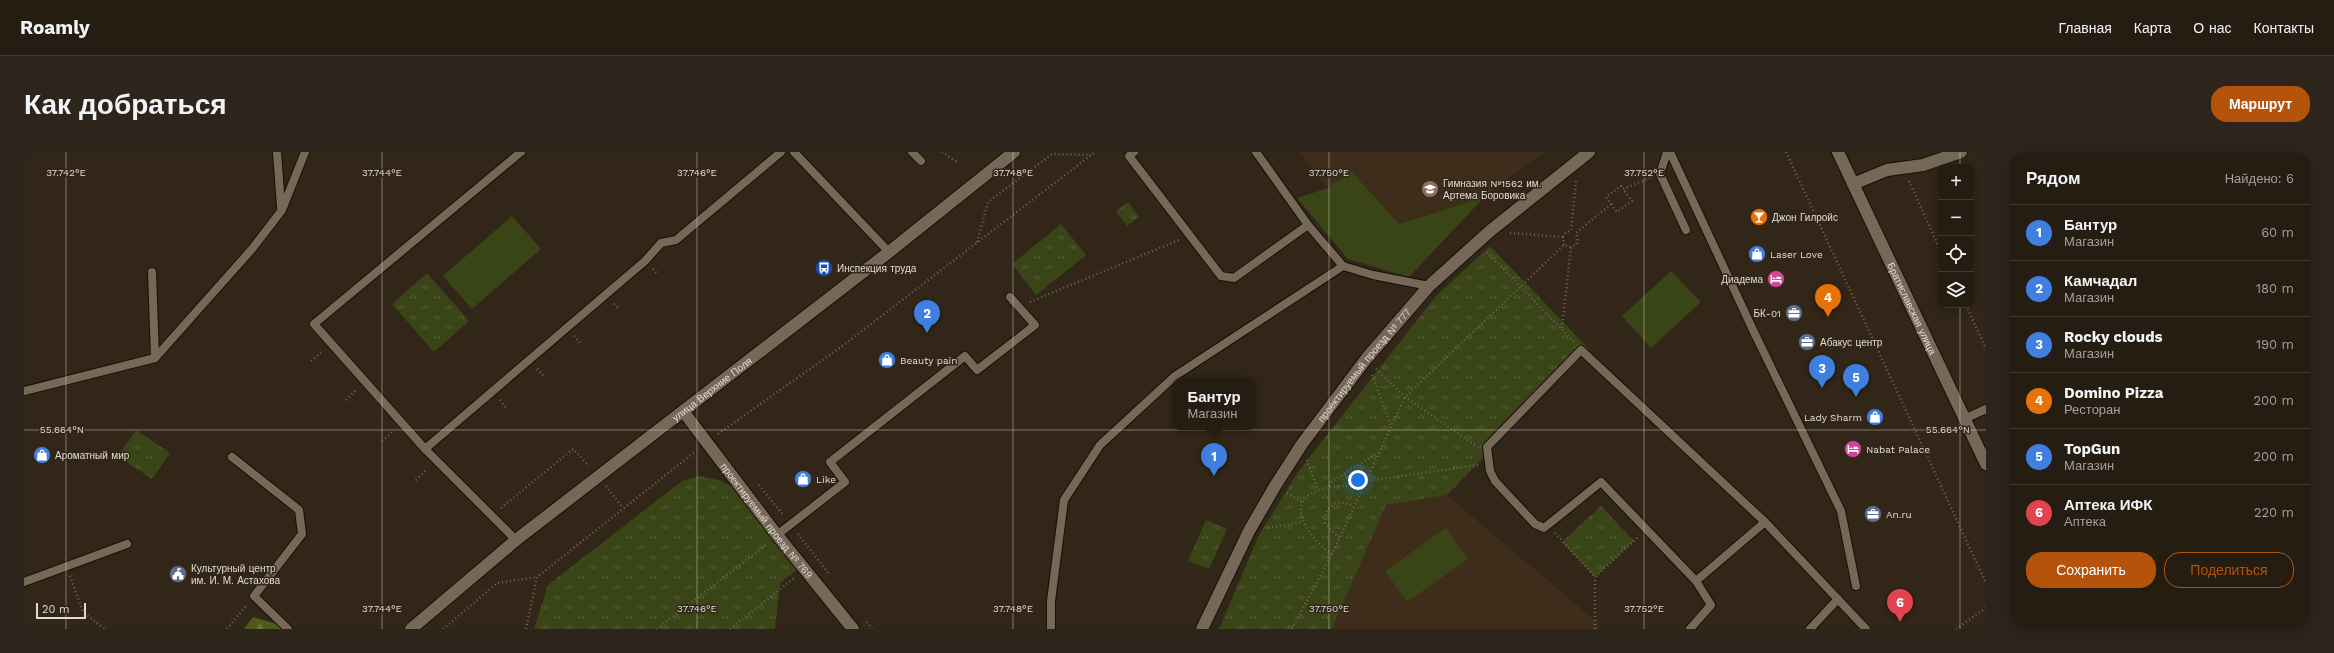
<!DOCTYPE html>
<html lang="ru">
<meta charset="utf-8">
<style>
body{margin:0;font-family:"Work Sans",sans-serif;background:#2d251b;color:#f1f3f6}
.controls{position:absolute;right:12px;top:12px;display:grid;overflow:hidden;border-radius:8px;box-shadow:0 2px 10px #0003}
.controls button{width:36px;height:36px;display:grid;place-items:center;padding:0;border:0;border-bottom:1px solid #423a32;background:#251c12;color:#f1f3f6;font:20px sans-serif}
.scale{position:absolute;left:12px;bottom:10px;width:50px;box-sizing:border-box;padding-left:4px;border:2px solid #e2dad2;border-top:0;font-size:11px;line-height:14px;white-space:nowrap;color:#e2dad2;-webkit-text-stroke:3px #312618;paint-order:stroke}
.you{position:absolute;left:1334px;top:328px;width:14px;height:14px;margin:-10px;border:3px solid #fff;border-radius:50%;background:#1a73e8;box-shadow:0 0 0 6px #1a73e833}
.badge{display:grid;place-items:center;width:26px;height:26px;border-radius:50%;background:#b45309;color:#fff;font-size:13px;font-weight:700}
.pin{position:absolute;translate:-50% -33px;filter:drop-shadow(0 1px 2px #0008)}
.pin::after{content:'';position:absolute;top:21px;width:14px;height:12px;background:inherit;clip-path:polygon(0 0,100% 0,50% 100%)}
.popup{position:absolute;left:1149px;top:226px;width:82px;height:52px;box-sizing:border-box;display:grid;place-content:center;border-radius:8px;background:#251c12;filter:drop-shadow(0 1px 3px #0005);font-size:13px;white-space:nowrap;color:#a3a19f}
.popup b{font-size:15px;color:#f1f3f6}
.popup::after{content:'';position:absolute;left:50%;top:100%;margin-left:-8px;border:8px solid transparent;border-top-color:#251c12}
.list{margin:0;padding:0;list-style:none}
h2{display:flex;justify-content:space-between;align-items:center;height:52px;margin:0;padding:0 16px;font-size:17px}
h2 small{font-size:13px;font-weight:400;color:#a3a19f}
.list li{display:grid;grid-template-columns:26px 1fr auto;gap:12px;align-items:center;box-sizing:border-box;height:56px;padding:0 16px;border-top:1px solid #423a32}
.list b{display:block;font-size:15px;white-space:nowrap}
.list p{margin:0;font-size:13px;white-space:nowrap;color:#a3a19f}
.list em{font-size:13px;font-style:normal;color:#a3a19f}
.actions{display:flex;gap:8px;padding:12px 16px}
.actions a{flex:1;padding:9px 0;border:1px solid #b45309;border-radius:16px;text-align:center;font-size:14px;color:#b45309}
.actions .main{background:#b45309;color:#fff}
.icon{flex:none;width:22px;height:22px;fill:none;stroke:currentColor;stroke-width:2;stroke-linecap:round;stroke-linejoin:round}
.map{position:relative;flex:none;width:1962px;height:477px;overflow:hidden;border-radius:16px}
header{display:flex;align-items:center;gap:24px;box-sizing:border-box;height:56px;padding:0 20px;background:#251c12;border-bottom:1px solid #423a32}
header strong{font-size:19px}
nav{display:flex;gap:22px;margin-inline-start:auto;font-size:14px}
.intro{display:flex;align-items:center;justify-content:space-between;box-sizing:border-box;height:96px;padding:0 24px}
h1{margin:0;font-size:28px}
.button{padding:10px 18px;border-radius:16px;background:#b45309;color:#fff;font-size:14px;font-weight:700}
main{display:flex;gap:24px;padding:0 24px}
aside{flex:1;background:#251c12;border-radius:16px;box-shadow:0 2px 10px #0003}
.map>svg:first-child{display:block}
.built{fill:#3d2d1a}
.grass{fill:#3a4517}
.forest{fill:url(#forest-firs)}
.park{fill:url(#park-tufts)}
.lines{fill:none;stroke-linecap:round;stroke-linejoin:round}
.lane-casing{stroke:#190f03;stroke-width:10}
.street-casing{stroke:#190f03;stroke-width:14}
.secondary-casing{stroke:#190f03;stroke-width:14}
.path{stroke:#6e6458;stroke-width:2.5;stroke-dasharray:1 3;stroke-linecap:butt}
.lane{stroke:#766859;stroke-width:8}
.street{stroke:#766859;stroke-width:12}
.secondary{stroke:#766859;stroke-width:12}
.ticks{fill:none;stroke:#e2dad2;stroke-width:1;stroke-opacity:0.45}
.labels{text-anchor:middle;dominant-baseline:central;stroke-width:3;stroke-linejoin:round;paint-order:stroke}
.poi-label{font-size:10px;fill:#e2dad2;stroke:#312618;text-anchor:start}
.street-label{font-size:10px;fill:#e2dad2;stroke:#312618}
.ticks-label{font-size:10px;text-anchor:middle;fill:#e2dad2;stroke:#312618;stroke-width:3;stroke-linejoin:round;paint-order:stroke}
</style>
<header>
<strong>Roamly</strong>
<nav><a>Главная</a><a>Карта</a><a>О нас</a><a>Контакты</a></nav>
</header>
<div class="intro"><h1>Как добраться</h1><a class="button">Маршрут</a></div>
<main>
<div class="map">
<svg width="1962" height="477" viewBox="0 0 1962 477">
<defs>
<pattern id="forest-firs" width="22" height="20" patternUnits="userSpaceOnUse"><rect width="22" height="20" fill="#4e5c1a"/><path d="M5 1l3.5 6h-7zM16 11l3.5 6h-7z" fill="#67733a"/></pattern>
<pattern id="park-tufts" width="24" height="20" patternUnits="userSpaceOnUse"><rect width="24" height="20" fill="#3a4517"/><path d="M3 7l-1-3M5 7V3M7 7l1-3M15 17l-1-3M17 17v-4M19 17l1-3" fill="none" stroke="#565f38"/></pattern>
</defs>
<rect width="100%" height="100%" fill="#312618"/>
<g class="built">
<path d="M1275 0H1522L1468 37 1442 51 1374 72 1327 19 1304 36Z"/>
<path d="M1423 343 1574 471V477H1308L1362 353Z"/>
</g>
<g class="grass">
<path d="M1327 19 1375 72 1442 51 1468 37 1385 125 1324 107 1273 46 1304 36Z"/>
<path d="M488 64 517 97 448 157 419 124Z"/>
<path d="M1647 119 1677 150 1627 196 1598 164Z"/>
<path d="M1422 376 1444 407 1383 450 1361 419Z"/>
</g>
<path class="forest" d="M229 465 253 472 257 477H220Z"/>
<g class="park">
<path d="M1104 50 1115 65 1103 74 1092 59Z"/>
<path d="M1037 72 1062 103 1012 143 988 112Z"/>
<path d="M1466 94 1565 197 1423 343 1362 353 1308 477H1195L1235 383 1274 320 1412 144Z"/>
<path d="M403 121 445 169 410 200 368 152Z"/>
<path d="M112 278 146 301 128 327 94 304Z"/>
<path d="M675 324 695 328 714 338 774 417 756 431 751 477H510L524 433 658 329Z"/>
<path d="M1577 354 1610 389 1571 425 1538 390Z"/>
<path d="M1182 368 1203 377 1185 417 1164 409Z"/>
</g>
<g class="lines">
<g class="lane-casing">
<g id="lane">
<path d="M253 0 257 55"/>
<path d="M770 0 865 100"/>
<path d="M888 0 897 9"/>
<path d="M1110 0 1105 4 1197 124 1210 126 1284 73"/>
<path d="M1232 0 1284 73 1319 114 1349 123 1405 134"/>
<path d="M1643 0 1636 22 1662 78"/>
<path d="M1646 0 1729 178 1817 359 1832 434"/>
<path d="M131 206 228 97 258 58 281 0"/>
<path d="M0 239 131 206 128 120"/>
<path d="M1940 267 1962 257"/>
<path d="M401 297 621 109 637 91 652 88 757 0"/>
<path d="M208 305 275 358 278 382 230 444 264 477"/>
<path d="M753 383 821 330 806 310 941 204 953 218 1011 173 986 145"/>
<path d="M492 388 401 297 290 172 497 0"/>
<path d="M1672 429 1741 370"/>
<path d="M0 430 103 392"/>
<path d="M1027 477V449L1040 348 1076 293 1151 224 1319 114"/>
<path d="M1666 477 1687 453 1672 429 1577 330 1520 376 1511 372 1471 329 1466 319 1463 295 1557 198 1741 370 1842 477"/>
<path d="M1786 477 1814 447"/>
</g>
</g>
<g class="street-casing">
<g id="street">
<path d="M1829 32 1863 18 1899 13 1937 0"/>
<path id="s1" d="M659 259 753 383 829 477"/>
<path id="s2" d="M1178 477 1225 379 1251 334 1278 292 1342 207 1405 134 1466 79 1565 0"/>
</g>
</g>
<g class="secondary-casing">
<g id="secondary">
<path id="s3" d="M1814 0 1962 312"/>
<path id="s4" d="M387 477 492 388 865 100 990 0"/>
</g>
</g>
<g class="path">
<path d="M918 0 933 10"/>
<path d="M1762 0 1962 431"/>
<path d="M1885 29 1917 100"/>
<path d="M1587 52 1593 60 1608 49 1599 37"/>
<path d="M1486 81 1539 85"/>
<path d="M953 90 964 50 1028 2 1067 3"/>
<path d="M1540 93 1539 85 1542 80 1547 79 1552 29"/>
<path d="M1463 100 1550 190"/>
<path d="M629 117 634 123"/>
<path d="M1006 150 1155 88"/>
<path d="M590 152 595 157"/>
<path d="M1942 153 1962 197"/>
<path d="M1538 176 1547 95"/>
<path d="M550 184 557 192"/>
<path d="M287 209 299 199"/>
<path d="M513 217 520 224"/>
<path d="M1352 217 1381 245 1451 293"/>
<path d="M1348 223 1367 274"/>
<path d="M322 248 333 237"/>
<path d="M476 248 483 257"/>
<path d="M694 282 821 192 1071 0"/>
<path d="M358 289 370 279"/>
<path d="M1283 308 1294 338"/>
<path d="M392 328 403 317"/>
<path d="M1342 329 1454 313"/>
<path d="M735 333 760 364"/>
<path d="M582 334 599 356"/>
<path d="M1305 334 1307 330 1355 300"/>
<path d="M1263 341 1278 350"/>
<path d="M477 356 549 297 565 314"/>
<path d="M1244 376 1279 370"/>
<path d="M1531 381 1571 425 1614 385"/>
<path d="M774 382 805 422"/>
<path d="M1315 386 1301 371 1303 357 1314 350 1330 353"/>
<path d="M1308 402C1299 397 1292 389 1286 381 1256 340 1307 329 1338 336"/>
<path d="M46 424 59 460 81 477"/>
<path d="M843 470 848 477"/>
<path d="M203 477 222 454"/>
<path d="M419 477 473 431 513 425"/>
<path d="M502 477 513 425 672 299"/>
<path d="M633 477 743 392"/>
<path d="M706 477 770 426"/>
<path d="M1268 477 1308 402 1381 245 1540 93 1547 95 1552 93 1554 87 1552 81 1587 52 1582 45 1597 34 1599 37 1626 26"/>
<path d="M1571 477V425"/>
<path d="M1932 477 1962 456"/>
</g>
<use href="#lane" class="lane"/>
<use href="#street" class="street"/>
<use href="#secondary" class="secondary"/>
</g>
<path class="ticks" d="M42 0V477M358 0V477M673 0V477M989 0V477M1305 0V477M1620 0V477M1936 0V15M1936 153V477M0 278H1962"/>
<defs>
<g id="school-disc" transform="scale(0.9)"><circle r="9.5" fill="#8d6e63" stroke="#312618"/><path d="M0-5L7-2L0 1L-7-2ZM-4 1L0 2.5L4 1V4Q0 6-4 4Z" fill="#fff"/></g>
<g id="bar-disc" transform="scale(0.9)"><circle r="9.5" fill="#e8710a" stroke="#312618"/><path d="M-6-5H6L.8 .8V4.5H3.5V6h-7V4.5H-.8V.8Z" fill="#fff"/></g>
<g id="shop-disc" transform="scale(0.9)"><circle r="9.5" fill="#3f7fe0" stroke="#312618"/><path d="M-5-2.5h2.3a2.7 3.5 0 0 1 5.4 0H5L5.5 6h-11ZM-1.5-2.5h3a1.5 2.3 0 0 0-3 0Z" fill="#fff"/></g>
<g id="bus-disc" transform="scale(0.9)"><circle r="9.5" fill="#1a4fb4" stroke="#312618"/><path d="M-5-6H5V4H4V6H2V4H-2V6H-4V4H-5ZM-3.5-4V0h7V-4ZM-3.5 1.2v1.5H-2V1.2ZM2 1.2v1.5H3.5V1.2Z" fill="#fff"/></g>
<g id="hotel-disc" transform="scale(0.9)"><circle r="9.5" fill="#d1479c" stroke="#312618"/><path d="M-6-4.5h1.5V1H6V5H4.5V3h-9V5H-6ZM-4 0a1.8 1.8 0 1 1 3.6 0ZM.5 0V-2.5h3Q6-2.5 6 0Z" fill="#fff"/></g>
<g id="office-disc" transform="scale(0.9)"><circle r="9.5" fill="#5c6f8a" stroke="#312618"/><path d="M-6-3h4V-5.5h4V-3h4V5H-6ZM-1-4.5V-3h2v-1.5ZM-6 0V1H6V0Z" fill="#fff"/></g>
<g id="civic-disc" transform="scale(0.9)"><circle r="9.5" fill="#5c6f8a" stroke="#312618"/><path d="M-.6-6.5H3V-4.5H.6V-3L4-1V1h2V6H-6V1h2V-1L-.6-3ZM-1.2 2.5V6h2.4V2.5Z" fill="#fff"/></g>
</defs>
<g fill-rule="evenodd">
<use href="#school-disc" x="1406" y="37"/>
<use href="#bar-disc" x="1735" y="65"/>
<use href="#shop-disc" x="1733" y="102"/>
<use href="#bus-disc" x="800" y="116"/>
<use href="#hotel-disc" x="1752" y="127"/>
<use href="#office-disc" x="1770" y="161"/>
<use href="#office-disc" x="1783" y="190"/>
<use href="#shop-disc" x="863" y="208"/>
<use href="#shop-disc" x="1851" y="265"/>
<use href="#hotel-disc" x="1829" y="297"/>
<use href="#shop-disc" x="18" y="303"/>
<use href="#shop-disc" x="779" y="327"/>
<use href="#office-disc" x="1849" y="362"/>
<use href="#civic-disc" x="154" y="422"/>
</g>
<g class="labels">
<g class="poi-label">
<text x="1419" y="31">Гимназия №1562 им.<tspan x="1419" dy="12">Артема Боровика</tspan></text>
<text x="1748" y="65">Джон Гилройс</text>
<text x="1746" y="102">Laser Love</text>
<text x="813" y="116">Инспекция труда</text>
<text x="1739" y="127" text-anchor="end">Диадема</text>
<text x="1757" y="161" text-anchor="end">БК-01</text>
<text x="1796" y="190">Абакус центр</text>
<text x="876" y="208">Beauty pain</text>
<text x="1838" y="265" text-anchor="end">Lady Sharm</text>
<text x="1842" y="297">Nabat Palace</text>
<text x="31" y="303">Ароматный мир</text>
<text x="792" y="327">Like</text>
<text x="1862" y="362">An.ru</text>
<text x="167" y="416">Культурный центр<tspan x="167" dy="12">им. И. М. Астахова</tspan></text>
</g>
<g class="street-label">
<text stroke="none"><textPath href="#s3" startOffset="173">Братиславская улица</textPath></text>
<text stroke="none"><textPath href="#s2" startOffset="311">проектируемый проезд № 777</textPath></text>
<text stroke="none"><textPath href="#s4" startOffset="385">улица Верхние Поля</textPath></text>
<text stroke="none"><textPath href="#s1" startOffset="138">проектируемый проезд № 769</textPath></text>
</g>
</g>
<g class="ticks-label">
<text x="42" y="24">37.742°E</text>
<text x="358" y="24">37.744°E</text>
<text x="673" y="24">37.746°E</text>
<text x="989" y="24">37.748°E</text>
<text x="1305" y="24">37.750°E</text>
<text x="1620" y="24">37.752°E</text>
<text x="38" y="281">55.664°N</text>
<text x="1924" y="281">55.664°N</text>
<text x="358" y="460">37.744°E</text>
<text x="673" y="460">37.746°E</text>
<text x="989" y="460">37.748°E</text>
<text x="1305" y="460">37.750°E</text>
<text x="1620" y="460">37.752°E</text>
</g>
</svg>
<div class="controls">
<button>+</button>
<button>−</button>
<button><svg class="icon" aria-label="locate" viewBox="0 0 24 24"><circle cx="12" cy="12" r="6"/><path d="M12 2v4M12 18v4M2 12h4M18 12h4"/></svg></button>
<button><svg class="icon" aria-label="layers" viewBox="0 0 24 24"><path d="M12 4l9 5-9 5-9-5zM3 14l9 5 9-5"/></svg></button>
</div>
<div class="scale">20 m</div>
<div class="you"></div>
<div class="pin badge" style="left:1190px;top:324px;background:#3f7fe0">1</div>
<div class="popup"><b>Бантур</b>Магазин</div>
<div class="pin badge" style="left:903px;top:181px;background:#3f7fe0">2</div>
<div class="pin badge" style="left:1798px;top:236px;background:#3f7fe0">3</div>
<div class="pin badge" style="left:1804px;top:165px;background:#e8710a">4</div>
<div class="pin badge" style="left:1832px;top:245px;background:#3f7fe0">5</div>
<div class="pin badge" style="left:1876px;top:470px;background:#e0444e">6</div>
</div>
<aside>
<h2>Рядом<small>Найдено: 6</small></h2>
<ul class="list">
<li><span class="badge" style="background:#3f7fe0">1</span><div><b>Бантур</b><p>Магазин</p></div><em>60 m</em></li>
<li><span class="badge" style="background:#3f7fe0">2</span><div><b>Камчадал</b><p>Магазин</p></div><em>180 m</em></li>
<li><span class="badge" style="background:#3f7fe0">3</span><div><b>Rocky clouds</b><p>Магазин</p></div><em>190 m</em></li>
<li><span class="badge" style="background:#e8710a">4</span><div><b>Domino Pizza</b><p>Ресторан</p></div><em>200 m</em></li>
<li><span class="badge" style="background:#3f7fe0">5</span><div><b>TopGun</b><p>Магазин</p></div><em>200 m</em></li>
<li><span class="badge" style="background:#e0444e">6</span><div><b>Аптека ИФК</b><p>Аптека</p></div><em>220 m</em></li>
</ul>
<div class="actions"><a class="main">Сохранить</a><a>Поделиться</a></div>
</aside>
</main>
